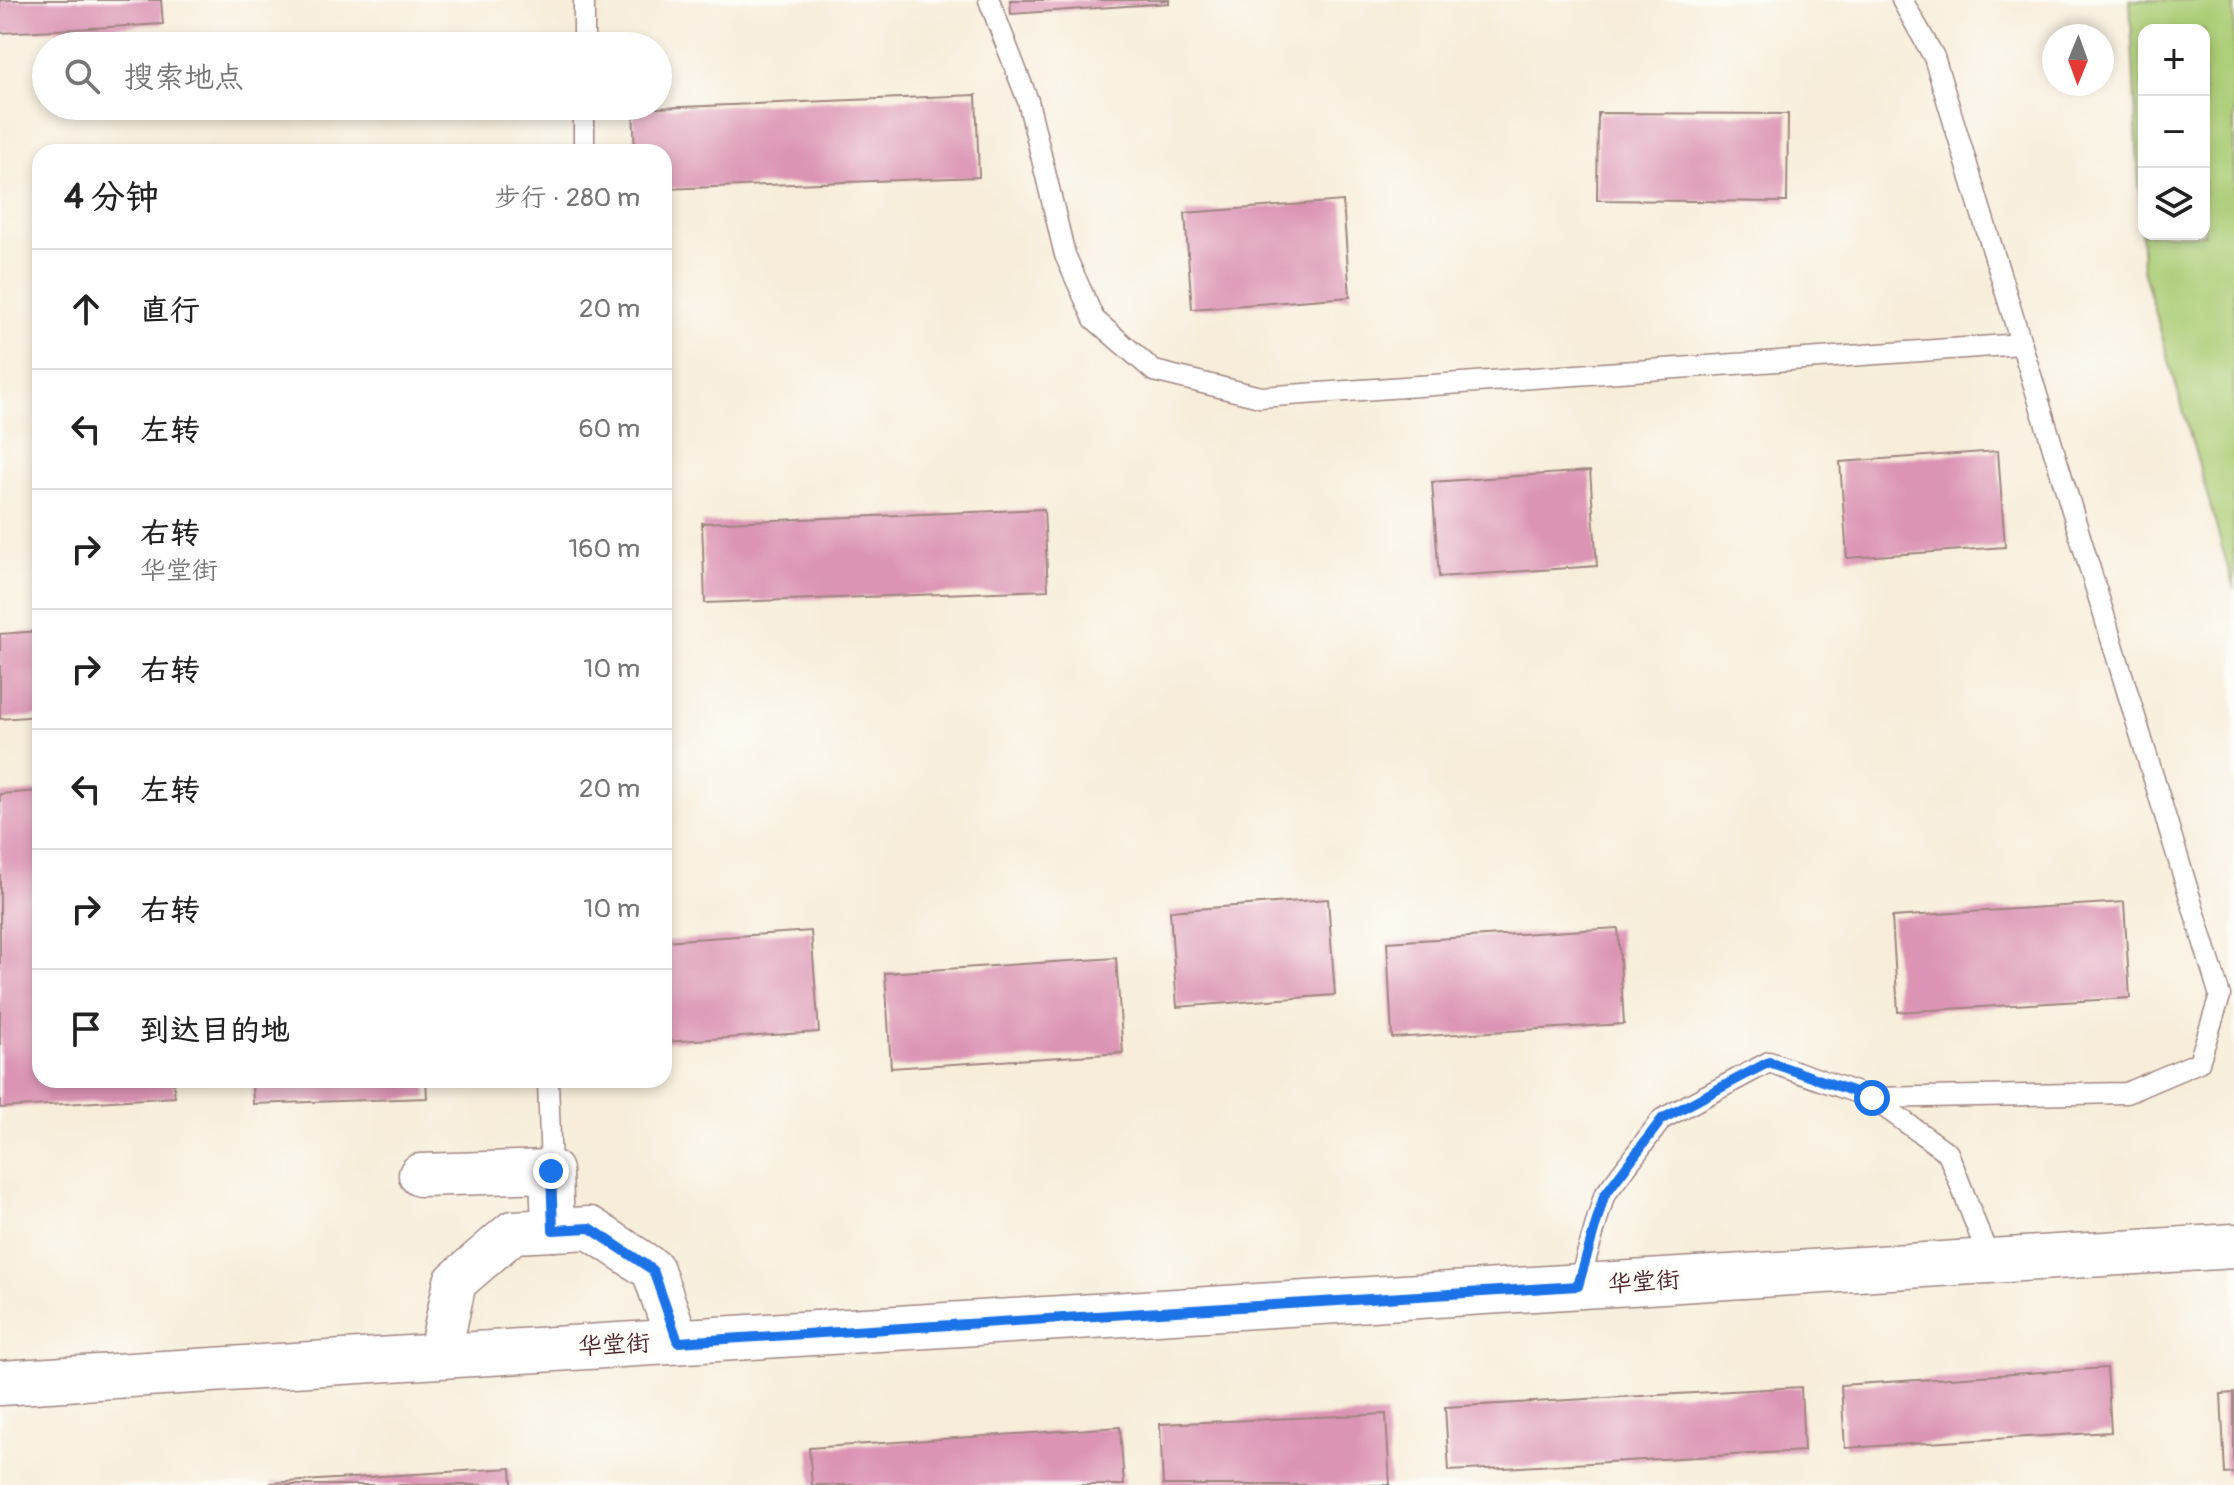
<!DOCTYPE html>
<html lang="zh">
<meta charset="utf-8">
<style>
body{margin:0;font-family:Pangolin,"LXGW WenKai TC",sans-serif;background:#f2f2f2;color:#222}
.controls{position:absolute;right:24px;top:24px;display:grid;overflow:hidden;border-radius:16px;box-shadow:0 4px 12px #0003}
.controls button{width:72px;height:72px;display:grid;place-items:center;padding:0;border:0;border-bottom:2px solid #e0e0e0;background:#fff;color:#222;font:40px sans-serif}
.compass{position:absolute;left:2042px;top:24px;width:72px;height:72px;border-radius:50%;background:#fff;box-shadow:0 4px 12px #0003;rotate:181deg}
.stop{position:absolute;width:24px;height:24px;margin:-18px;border:6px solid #1a73e8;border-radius:50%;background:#fff}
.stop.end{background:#1a73e8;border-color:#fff;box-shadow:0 2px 8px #0008}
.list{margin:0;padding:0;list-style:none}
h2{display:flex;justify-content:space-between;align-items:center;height:104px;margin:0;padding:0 32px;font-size:34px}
h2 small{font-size:26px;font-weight:400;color:#767676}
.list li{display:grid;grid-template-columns:52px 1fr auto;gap:24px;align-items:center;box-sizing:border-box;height:120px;padding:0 32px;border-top:2px solid #e0e0e0}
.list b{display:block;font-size:30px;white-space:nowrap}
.list p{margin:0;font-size:26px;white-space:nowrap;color:#767676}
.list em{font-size:26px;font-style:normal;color:#767676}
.icon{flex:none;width:44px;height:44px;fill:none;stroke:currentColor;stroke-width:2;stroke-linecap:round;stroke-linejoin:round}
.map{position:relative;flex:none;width:2234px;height:1485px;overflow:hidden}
.search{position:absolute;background:#fff;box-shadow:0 4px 12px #0003;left:32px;top:32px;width:640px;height:88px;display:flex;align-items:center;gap:20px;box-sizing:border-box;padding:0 28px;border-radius:44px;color:#767676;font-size:30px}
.panel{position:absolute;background:#fff;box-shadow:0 4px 12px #0003;left:32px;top:144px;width:640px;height:944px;border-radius:24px}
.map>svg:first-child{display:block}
.green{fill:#abcc75;stroke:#7a7650;stroke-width:2;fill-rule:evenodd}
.building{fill:#db94b4}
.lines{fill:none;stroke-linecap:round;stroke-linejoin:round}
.service-casing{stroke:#a08682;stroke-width:23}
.minor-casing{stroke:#a08682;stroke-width:45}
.tertiary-casing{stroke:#a08682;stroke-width:47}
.service{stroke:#fff;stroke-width:20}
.minor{stroke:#fff;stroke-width:42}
.tertiary{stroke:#fff;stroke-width:44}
.route{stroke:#1a73e8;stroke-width:10}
.labels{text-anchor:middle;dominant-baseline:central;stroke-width:8;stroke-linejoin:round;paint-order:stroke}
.street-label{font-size:24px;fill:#4a1f2b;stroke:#fdfcf7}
</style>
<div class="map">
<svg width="2234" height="1485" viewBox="0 0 2234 1485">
<rect width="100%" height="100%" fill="#fdfcf7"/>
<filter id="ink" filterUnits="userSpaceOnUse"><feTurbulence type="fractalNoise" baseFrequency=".0125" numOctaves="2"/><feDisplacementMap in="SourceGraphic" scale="16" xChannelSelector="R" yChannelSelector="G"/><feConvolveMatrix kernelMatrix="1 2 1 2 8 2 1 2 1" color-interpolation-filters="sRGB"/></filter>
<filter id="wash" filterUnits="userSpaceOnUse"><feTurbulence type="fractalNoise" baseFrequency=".006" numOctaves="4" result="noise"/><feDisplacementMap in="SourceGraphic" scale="32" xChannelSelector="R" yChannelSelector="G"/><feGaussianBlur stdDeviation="1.8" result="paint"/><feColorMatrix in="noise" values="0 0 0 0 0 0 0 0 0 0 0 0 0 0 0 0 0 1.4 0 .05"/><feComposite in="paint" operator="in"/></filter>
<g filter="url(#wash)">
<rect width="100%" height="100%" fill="#f7edda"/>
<path class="green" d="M2130 0H2234V589L2143 269ZM2144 30H2204V234H2144Z"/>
<g id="blocks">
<g class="building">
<path d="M0 0H161L163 24 0 33Z"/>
<path d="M1010 0H1169V3L1011 14Z"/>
<path d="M976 95 979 177 664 189V152H635L633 109Z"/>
<path d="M1598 113 1788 114 1787 202 1597 200Z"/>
<path d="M1343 201 1350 297 1192 309 1185 213Z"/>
<path d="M1998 451 2005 547 1847 558 1840 462Z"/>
<path d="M1590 471 1597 566 1439 577 1432 482Z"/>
<path d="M1044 509 1048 590 705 603 702 523Z"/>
<path d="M40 631V716L0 719V634Z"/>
<path d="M40 791V1080H173L175 1097 0 1108V794Z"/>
<path d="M1328 899 1335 995 1177 1007 1170 911Z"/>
<path d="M2124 902 2130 998 1898 1012 1892 917Z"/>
<path d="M1618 928 1624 1024 1392 1038 1387 942Z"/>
<path d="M811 931 819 1032 664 1042V941Z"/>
<path d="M1116 958 1123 1053 891 1068 885 973Z"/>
<path d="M252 1080H426L427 1098 253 1104Z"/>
<path d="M2107 1368 2111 1432 1845 1448 1841 1385Z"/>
<path d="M1801 1387 1804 1451 1449 1471 1445 1407Z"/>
<path d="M2234 1393V1473L2225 1474 2221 1394Z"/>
<path d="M1386 1414 1390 1485H1163L1160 1424Z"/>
<path d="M1120 1427 1124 1485H812L809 1448Z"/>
<path d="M511 1468 512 1485H271V1483Z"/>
</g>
</g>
</g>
<g filter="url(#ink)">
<use href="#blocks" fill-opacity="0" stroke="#a08682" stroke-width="2"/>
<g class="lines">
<g class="service-casing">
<g id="service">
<path d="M989 0 1028 101 1065 255 1094 319 1154 371 1260 397 2022 344"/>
<path d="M584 46V0"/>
<path d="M584 152V106"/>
<path d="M548 1080 551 1171"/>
<path d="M1872 1098 2126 1093 2199 1062 2220 996 1934 57 1902 0"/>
<path d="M1578 1286 1604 1196 1662 1119 1769 1062 1872 1098 1948 1153 1990 1261"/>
</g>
</g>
<g class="minor-casing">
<g id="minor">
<path d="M420 1175 551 1171 553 1230"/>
<path d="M439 1356 455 1282 513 1232 553 1230 590 1228 653 1270 678 1342"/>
</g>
</g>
<g class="tertiary-casing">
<path id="tertiary" d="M0 1383 2234 1246"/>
</g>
<use href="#service" class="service"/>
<use href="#minor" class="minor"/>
<use href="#tertiary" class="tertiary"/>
</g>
</g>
<g class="lines" filter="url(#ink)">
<path class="route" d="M551 1171 553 1230 590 1228 653 1270 678 1342 1578 1286 1604 1196 1662 1119 1769 1062 1872 1098"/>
</g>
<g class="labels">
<g class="street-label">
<text transform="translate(1644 1282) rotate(-4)">华堂街</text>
<text transform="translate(614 1345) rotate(-3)">华堂街</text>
</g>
</g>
</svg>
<div class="controls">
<button>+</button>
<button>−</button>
<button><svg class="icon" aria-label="layers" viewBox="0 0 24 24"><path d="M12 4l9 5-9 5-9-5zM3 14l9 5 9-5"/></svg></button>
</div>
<svg class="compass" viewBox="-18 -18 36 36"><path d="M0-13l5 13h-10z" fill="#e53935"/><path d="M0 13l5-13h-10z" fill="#767676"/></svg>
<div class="stop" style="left:1872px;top:1098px"></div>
<div class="stop end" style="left:551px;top:1171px"></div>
<div class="search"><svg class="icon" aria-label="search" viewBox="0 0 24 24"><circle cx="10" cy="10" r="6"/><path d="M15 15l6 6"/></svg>搜索地点</div>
<section class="panel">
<h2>4 分钟<small>步行 · 280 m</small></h2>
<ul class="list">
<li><svg class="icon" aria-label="ahead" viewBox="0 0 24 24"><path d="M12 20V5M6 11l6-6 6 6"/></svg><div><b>直行</b></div><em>20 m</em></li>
<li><svg class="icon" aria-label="left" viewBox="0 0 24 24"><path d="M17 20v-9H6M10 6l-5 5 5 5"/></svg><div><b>左转</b></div><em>60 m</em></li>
<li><svg class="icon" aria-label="right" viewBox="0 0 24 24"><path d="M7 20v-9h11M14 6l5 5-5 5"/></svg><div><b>右转</b><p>华堂街</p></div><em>160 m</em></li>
<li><svg class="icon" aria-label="right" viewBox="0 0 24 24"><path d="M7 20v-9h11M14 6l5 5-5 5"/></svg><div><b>右转</b></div><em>10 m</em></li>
<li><svg class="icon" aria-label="left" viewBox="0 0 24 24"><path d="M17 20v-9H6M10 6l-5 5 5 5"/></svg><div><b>左转</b></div><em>20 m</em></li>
<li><svg class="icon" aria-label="right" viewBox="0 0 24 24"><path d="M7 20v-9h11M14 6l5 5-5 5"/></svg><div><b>右转</b></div><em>10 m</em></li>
<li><svg class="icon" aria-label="arrive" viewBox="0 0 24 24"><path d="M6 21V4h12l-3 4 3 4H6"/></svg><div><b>到达目的地</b></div></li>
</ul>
</section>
</div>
